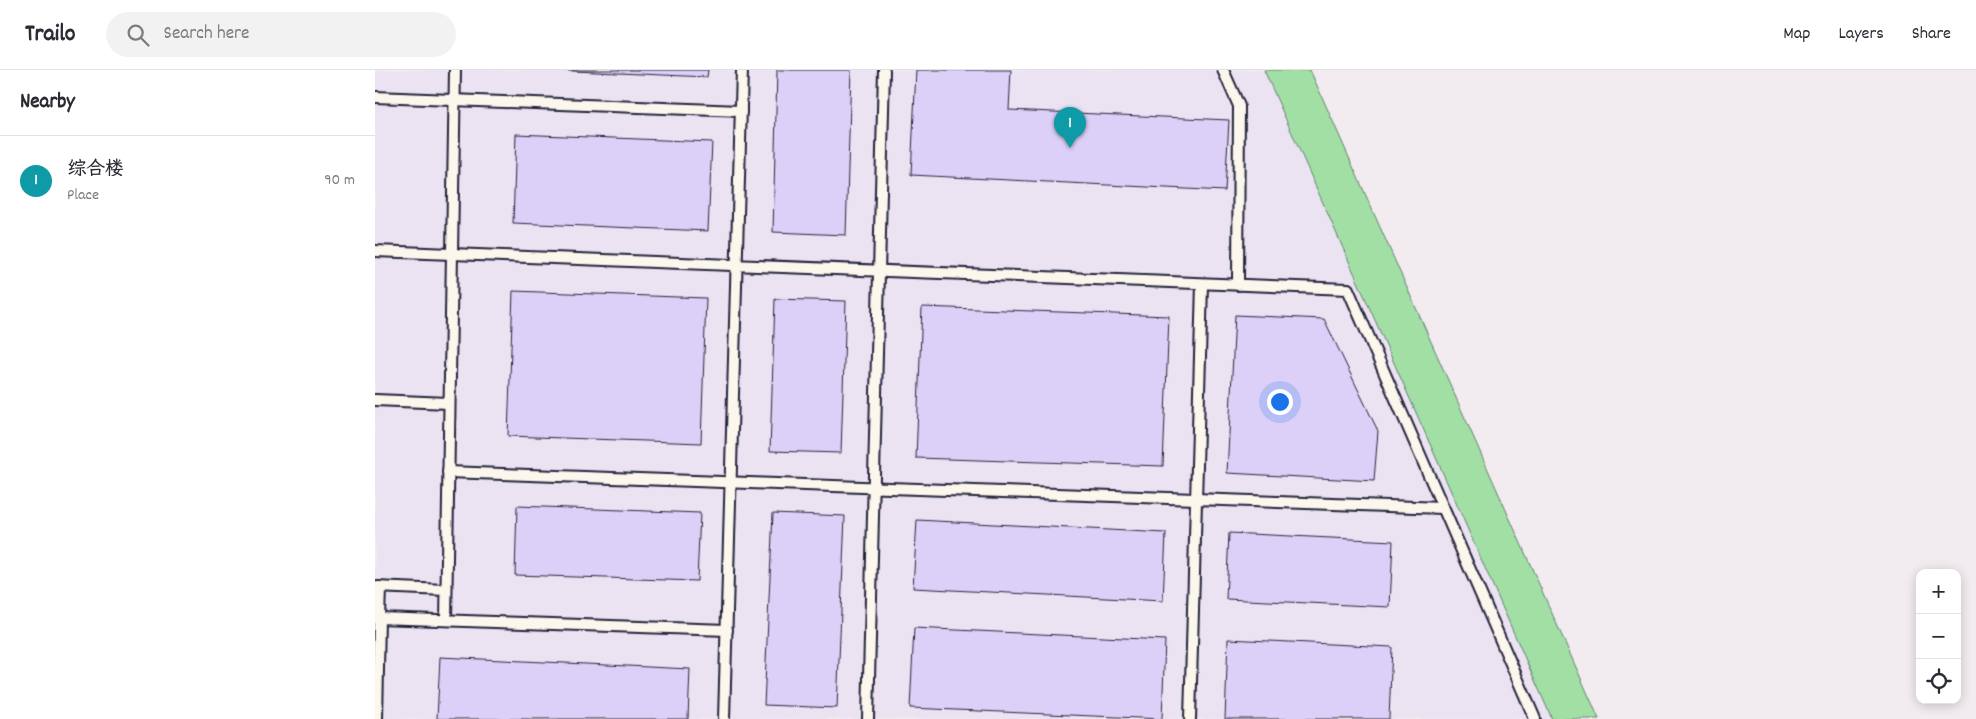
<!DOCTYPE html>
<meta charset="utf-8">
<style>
body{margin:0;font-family:Dekko,"LXGW WenKai TC",sans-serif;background:#f2f2f3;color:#2b2b33}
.controls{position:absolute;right:15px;bottom:15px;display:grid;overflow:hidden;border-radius:10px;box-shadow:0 2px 12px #0003}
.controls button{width:45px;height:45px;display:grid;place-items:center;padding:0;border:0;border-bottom:1px solid #e1e1e2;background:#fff;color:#2b2b33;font:25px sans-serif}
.you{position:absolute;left:904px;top:331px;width:18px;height:18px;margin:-12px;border:4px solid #fff;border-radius:50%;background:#1a73e8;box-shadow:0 0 0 8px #1a73e833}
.badge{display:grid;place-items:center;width:32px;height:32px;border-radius:50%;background:#c8321e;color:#fff;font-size:16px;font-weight:700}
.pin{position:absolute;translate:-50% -41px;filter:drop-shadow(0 1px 2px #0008)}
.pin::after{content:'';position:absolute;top:26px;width:18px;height:15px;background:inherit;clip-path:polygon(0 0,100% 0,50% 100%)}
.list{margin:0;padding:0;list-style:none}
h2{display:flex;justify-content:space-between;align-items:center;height:65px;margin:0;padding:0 20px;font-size:21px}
h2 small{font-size:16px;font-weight:400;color:#7c7c81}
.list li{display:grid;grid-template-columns:32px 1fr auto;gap:15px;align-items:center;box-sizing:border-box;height:90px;padding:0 20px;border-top:1px solid #e1e1e2}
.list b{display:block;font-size:19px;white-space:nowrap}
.list p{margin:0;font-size:16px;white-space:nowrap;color:#7c7c81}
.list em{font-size:16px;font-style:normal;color:#7c7c81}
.icon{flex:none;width:28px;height:28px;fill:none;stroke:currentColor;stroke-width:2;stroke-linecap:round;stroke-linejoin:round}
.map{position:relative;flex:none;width:1601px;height:649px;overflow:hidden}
header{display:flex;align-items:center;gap:30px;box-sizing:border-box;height:70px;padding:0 25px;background:#fff;border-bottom:1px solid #e1e1e2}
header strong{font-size:24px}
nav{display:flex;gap:28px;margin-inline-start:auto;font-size:18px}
.search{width:350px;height:45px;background:#f2f2f3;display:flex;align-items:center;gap:12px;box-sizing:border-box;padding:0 18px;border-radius:28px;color:#7c7c81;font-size:19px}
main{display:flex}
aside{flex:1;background:#fff}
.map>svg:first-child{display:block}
.built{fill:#ebe3f2}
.green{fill:#a2dfa5;stroke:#628070}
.building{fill:#dcd0f8;stroke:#22223b}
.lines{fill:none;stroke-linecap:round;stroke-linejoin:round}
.lane-casing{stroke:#22223b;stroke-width:14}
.lane{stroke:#fbf7ec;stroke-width:10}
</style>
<header>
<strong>Trailo</strong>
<div class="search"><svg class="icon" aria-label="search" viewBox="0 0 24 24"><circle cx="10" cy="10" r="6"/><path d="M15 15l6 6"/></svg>Search here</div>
<nav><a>Map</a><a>Layers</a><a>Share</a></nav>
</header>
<main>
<aside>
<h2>Nearby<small></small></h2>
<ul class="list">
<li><span class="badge" style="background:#0f9aa8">1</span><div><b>综合楼</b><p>Place</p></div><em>90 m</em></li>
</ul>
</aside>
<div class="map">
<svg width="1601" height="649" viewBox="0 0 1601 649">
<rect width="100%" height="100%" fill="#f2ebf0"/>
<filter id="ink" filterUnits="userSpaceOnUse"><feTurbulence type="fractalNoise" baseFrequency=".02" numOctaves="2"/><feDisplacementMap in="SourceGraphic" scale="10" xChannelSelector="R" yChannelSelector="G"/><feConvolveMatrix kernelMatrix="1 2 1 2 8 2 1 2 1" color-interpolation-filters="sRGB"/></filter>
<g filter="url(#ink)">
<path class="built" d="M0 0H889L1177 649H0Z"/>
<path class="green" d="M889 0H935L1224 649H1177Z"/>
<g class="building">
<path d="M176 0H333L332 7Z"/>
<path d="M402 0H476L471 165 398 162Z"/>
<path d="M541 0H636L634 40 854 50 850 121 536 105Z"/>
<path d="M141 64 337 72 333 161 138 153Z"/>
<path d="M138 221 331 228 326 373 133 366Z"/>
<path d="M400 229 471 231 466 383 395 381Z"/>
<path d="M547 237 794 246 788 396 541 388Z"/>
<path d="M860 245 949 249 1003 361 999 411 852 403Z"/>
<path d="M142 436 325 443 322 511 140 505Z"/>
<path d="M398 443 470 446 462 638 389 635Z"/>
<path d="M542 450 791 463 788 531 538 518Z"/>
<path d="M854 463 1018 471 1015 537 851 529Z"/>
<path d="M539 558 790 570 787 649 535 638Z"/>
<path d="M853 569 1017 577 1014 649H850Z"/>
<path d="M65 587 315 599 313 649H62Z"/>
</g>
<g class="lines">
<g class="lane-casing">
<g id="lane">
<path d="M848 0 864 36 863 215"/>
<path d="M0 27 366 41"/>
<path d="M0 181 973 219 1160 649"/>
<path d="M0 330 74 333"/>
<path d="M73 402 1068 438"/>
<path d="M0 517 71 520"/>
<path d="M4 548 5 517"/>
<path d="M71 550 80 0"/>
<path d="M2 649 4 548 352 560"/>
<path d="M349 649 367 0"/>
<path d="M493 649 509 0"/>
<path d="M815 649 827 214"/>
</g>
</g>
<use href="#lane" class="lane"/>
</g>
</g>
</svg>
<div class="controls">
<button>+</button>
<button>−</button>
<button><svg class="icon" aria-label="locate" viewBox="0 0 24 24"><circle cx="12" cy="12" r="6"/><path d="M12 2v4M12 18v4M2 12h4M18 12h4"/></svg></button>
</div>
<div class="you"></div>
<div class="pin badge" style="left:695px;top:78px;background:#0f9aa8">1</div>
</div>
</main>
